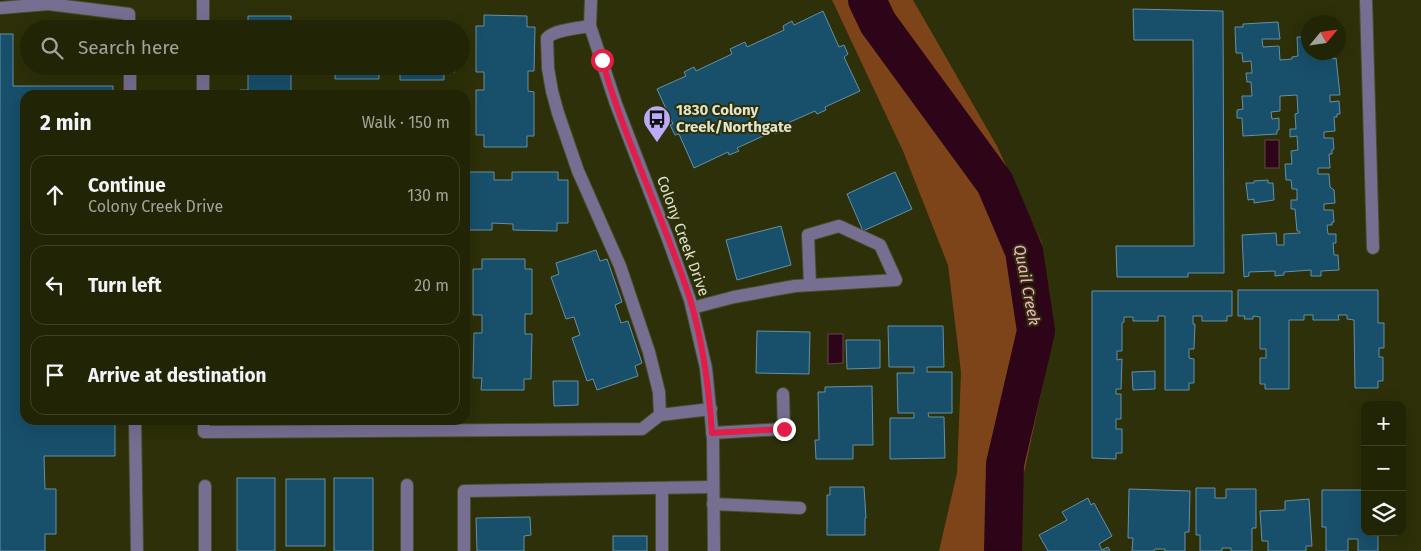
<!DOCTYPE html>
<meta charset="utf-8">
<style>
body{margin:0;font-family:"Fira Sans",sans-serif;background:#2e3014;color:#f1f3f6}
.controls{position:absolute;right:15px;bottom:15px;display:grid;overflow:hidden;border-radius:10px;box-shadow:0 5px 20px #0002}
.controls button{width:45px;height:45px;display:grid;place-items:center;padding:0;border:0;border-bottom:1px solid #3f4128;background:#222406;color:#f1f3f6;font:25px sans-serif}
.compass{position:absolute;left:1301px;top:15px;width:45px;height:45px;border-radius:50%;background:#222406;box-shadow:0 5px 20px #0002;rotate:61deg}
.stop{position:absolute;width:15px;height:15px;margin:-11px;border:4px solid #e11d48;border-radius:50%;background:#fff}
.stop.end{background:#e11d48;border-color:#fff;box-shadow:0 1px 5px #0008}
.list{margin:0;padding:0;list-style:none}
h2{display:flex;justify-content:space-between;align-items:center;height:65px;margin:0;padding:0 20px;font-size:21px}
h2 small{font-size:16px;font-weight:400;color:#a2a49b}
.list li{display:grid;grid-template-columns:32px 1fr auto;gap:15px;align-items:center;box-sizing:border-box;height:80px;margin:0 10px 10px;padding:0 10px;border:1px solid #3f4128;border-radius:15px}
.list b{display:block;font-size:19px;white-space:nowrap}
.list p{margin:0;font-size:16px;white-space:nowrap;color:#a2a49b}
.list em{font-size:16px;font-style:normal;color:#a2a49b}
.icon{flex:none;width:28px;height:28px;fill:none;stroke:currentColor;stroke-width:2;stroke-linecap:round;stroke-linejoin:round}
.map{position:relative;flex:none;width:1421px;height:551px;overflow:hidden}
.search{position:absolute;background:#222406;box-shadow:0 5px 20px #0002;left:20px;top:20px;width:450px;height:55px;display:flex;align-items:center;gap:12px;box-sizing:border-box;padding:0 18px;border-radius:28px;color:#a2a49b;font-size:19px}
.panel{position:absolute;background:#222406;box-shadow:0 5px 20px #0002;left:20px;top:90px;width:450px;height:335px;border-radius:15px}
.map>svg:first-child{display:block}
.forest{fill:#7d4419}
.water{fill:#2d0418;stroke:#63474f}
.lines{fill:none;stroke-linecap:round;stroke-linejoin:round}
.river{stroke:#2d0418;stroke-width:38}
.building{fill:#184f6a;stroke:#6590a8}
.minor-casing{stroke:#4a4d28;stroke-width:14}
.minor{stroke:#776f92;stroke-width:12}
.route{stroke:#e11d48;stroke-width:6}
.labels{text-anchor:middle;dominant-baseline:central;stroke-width:4;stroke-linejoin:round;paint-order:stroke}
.poi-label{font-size:15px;font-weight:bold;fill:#e1e4ce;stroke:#2d3008;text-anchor:start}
.street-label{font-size:15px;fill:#e1e4ce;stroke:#2d3008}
.water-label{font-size:16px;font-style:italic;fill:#f7afcb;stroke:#2d3008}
</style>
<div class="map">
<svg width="1421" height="551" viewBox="0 0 1421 551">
<rect width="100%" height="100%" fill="#2d3008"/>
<path class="forest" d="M832 0H913L997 146 1042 243 1049 356 1024 473 1014 551H939L957 473 961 372 948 265 903 151Z"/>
<g class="water">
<rect x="1265" y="140" width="14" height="28"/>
<path d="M828 334H843V363L828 364Z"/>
</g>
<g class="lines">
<path class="river" d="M867 0 878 23 995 183 1024 251 1036 331 1005 464 1003 551"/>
</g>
<g class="building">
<path d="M1133 9 1223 11 1224 273H1188V277H1117L1116 246H1194L1193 40H1134Z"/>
<path d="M823 11 839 47 844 45 848 54 844 57 860 91 825 107 826 110 817 114 815 111 781 126 783 131 775 134 774 131 737 148 739 151 729 155 728 152 694 168 679 134 675 135 670 125 673 124 657 89 686 76 684 72 694 67 696 71 732 54 730 49 745 42 747 47 784 30 783 26 792 21 794 25Z"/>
<path d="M484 15 527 16V27H535L534 71H528V91L534 92V136H527V147H484V135H476V90H484V72H476V26H484Z"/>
<path d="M248 16H291V27H299V29H240V27L248 26Z"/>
<rect x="335" y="21" width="46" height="8"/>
<path d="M398 21H444V29H399Z"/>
<path d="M1278 22 1280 39H1262L1263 47 1279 46 1280 60 1292 59V57L1298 56 1297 37H1308V52H1333V59L1336 58 1340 95H1330V102L1339 101 1340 114H1337V117H1334L1335 131 1324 132V138H1333L1334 149 1332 150V154H1329L1330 168H1318V174H1329L1330 187 1334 190 1335 203 1324 204V210H1333L1334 222H1332V225H1327L1328 234H1336V243H1333L1334 255H1338L1339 270 1321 271V276H1311V270L1284 272V275L1275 276V271L1249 272V276L1244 277 1242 235 1276 233 1277 245H1284V234L1300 233 1299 231H1297L1295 209H1291V200H1297V189H1292L1291 180H1286L1285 164H1292L1291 151 1298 150 1297 136 1290 137V129H1296L1295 114 1298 113 1297 95 1280 96V111L1271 112 1272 119 1279 118V130H1277V134L1243 136 1242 118H1237V110L1243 109 1242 96H1252L1251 82H1247L1246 73H1252L1251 61 1243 62 1242 53H1236L1235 27H1243V24Z"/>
<path d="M0 34H13V86H113V95H25V420H115V456H44L45 489H56V534H45V551H0Z"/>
<path d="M240 66H298V71H291V92H298V95H240V90H248V73L240 72Z"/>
<path d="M323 66H455V72L444 73V80H400V73H379V79H335V72H323Z"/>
<path d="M465 137H469L468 162H465Z"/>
<path d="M465 172H494V180H512V172H558V180H568V223H557V231L513 230V224L492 223V230H465Z"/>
<path d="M895 172 912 209 863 231 847 194Z"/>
<path d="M1268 180V183H1273L1274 200 1254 203V199L1248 200 1246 183H1254V181Z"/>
<path d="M781 226 791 265 737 280 726 240Z"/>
<path d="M596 250 600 261 607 259 622 302 615 305 621 323 628 321 642 363 635 366 638 376 597 390 593 379 587 381 572 338 580 335 574 317 566 319 551 277 559 274 556 263Z"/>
<path d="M482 259H525V269H532V314H525V334H532L531 379H524V390H481L482 378H473L474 333H482V315H473V269H482Z"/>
<path d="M1238 290H1378V323H1384V348H1379V357H1383V381H1378V388H1355L1354 320 1347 319V315H1338L1339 320H1313V315H1304V320H1289V389H1265V384H1260V358H1266V349H1260V317L1253 316V319H1244L1245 316H1238Z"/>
<path d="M1092 291H1232V316H1227V321H1202V316H1193V324H1195L1194 349H1189V358L1194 359V383H1189V390H1165V316H1158V321H1133V317H1124V322L1122 323V351H1117V360L1122 359 1121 389H1116V394H1121V419H1116V429H1122V453H1116V459L1092 458Z"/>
<path d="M888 326H943L944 367H927V372H952V413H928L929 417H944L945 458 890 459V418H914V413H898L897 373H914V367H889Z"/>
<path d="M757 331 810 332 809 374 756 373Z"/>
<path d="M846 340H880V368L847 369Z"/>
<path d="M1155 371V389L1133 390 1132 372Z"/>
<path d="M553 381H578V405L554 406Z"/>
<path d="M872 386 873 445H853V459H816L815 440H819L818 392H825V387Z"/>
<rect x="237" y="478" width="38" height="73"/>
<rect x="334" y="478" width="39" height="73"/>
<rect x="286" y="479" width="39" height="67"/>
<path d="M830 487H864L866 518H865V535H827V495H830Z"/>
<path d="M1196 488H1215V498H1226V489H1256V528H1252V551H1231V548H1222V551H1200V535H1196Z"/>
<path d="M1129 489 1190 491 1189 532H1185V551H1165V549H1155L1154 551H1132L1133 538H1128Z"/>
<path d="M1322 490H1365V532H1378V551H1358V539H1348V551H1326V527H1322Z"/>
<path d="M1088 498 1091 505 1094 503 1112 536 1099 544 1102 550 1108 547 1110 551H1048L1039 535 1067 520 1062 512Z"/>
<path d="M1309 499 1312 546H1306V551H1268V541H1262L1260 511 1285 510V501Z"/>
<path d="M530 517 531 535 524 536V551H477L476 518Z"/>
<rect x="613" y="536" width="34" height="15"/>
</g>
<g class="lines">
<g class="minor-casing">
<g id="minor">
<path d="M203 0V29"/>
<path d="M591 0 590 26 616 104 668 239 690 300 706 368 713 439 714 551"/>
<path d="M1366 0 1373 248"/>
<path d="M48 4 129 14V29"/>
<path d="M0 8 48 4 49 0"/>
<path d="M590 26C579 28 554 30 547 38L548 68 552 91 558 113 578 171 620 266 649 352 659 392 660 415"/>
<path d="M130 66V95"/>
<path d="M203 66V95"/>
<path d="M692 308 734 297 795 286 896 280 880 245 839 226 808 235 810 285"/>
<path d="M135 420 137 551"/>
<path d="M204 420V432L642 429 660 415 711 409"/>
<path d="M712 433 784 429 783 394"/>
<path d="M713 504 800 508"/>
<path d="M205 551V486"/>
<path d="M407 551V485"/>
<path d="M464 551V491L713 487"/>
<path d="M662 551V488"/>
</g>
</g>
<use href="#minor" class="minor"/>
</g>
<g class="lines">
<path class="route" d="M602 60C625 142 664 218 690 299 703 342 709 388 712 433L784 429"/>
</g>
<defs>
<g id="bus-pin" transform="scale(1.4375)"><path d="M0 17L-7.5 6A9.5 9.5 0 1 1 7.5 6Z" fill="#bbaaf6" stroke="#2d3008"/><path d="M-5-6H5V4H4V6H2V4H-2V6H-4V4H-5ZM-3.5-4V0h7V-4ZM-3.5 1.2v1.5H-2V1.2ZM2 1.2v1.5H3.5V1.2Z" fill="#111"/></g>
</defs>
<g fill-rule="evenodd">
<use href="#bus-pin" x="657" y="119"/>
</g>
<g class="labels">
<g class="poi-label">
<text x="676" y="110">1830 Colony<tspan x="676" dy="17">Creek/Northgate</tspan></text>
</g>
<g class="street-label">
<text transform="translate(683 236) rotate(70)">Colony Creek Drive</text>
</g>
<g class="water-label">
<text transform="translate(1027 285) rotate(79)">Quail Creek</text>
</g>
</g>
</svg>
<div class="controls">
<button>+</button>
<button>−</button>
<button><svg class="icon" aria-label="layers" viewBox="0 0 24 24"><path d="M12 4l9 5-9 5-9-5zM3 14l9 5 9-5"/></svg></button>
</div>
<svg class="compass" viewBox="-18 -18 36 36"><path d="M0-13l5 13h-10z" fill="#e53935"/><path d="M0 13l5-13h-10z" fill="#a2a49b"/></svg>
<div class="stop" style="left:602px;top:60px"></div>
<div class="stop end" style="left:784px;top:429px"></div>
<div class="search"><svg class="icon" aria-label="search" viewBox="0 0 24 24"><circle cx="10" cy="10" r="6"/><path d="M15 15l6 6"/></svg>Search here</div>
<section class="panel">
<h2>2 min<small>Walk · 150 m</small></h2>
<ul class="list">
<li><svg class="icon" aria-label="ahead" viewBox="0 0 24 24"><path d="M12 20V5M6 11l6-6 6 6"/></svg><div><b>Continue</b><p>Colony Creek Drive</p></div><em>130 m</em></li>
<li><svg class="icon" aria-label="left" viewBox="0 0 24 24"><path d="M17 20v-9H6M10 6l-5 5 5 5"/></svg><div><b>Turn left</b></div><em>20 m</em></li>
<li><svg class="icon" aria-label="arrive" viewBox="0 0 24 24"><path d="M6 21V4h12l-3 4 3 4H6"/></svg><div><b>Arrive at destination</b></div></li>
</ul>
</section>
</div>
